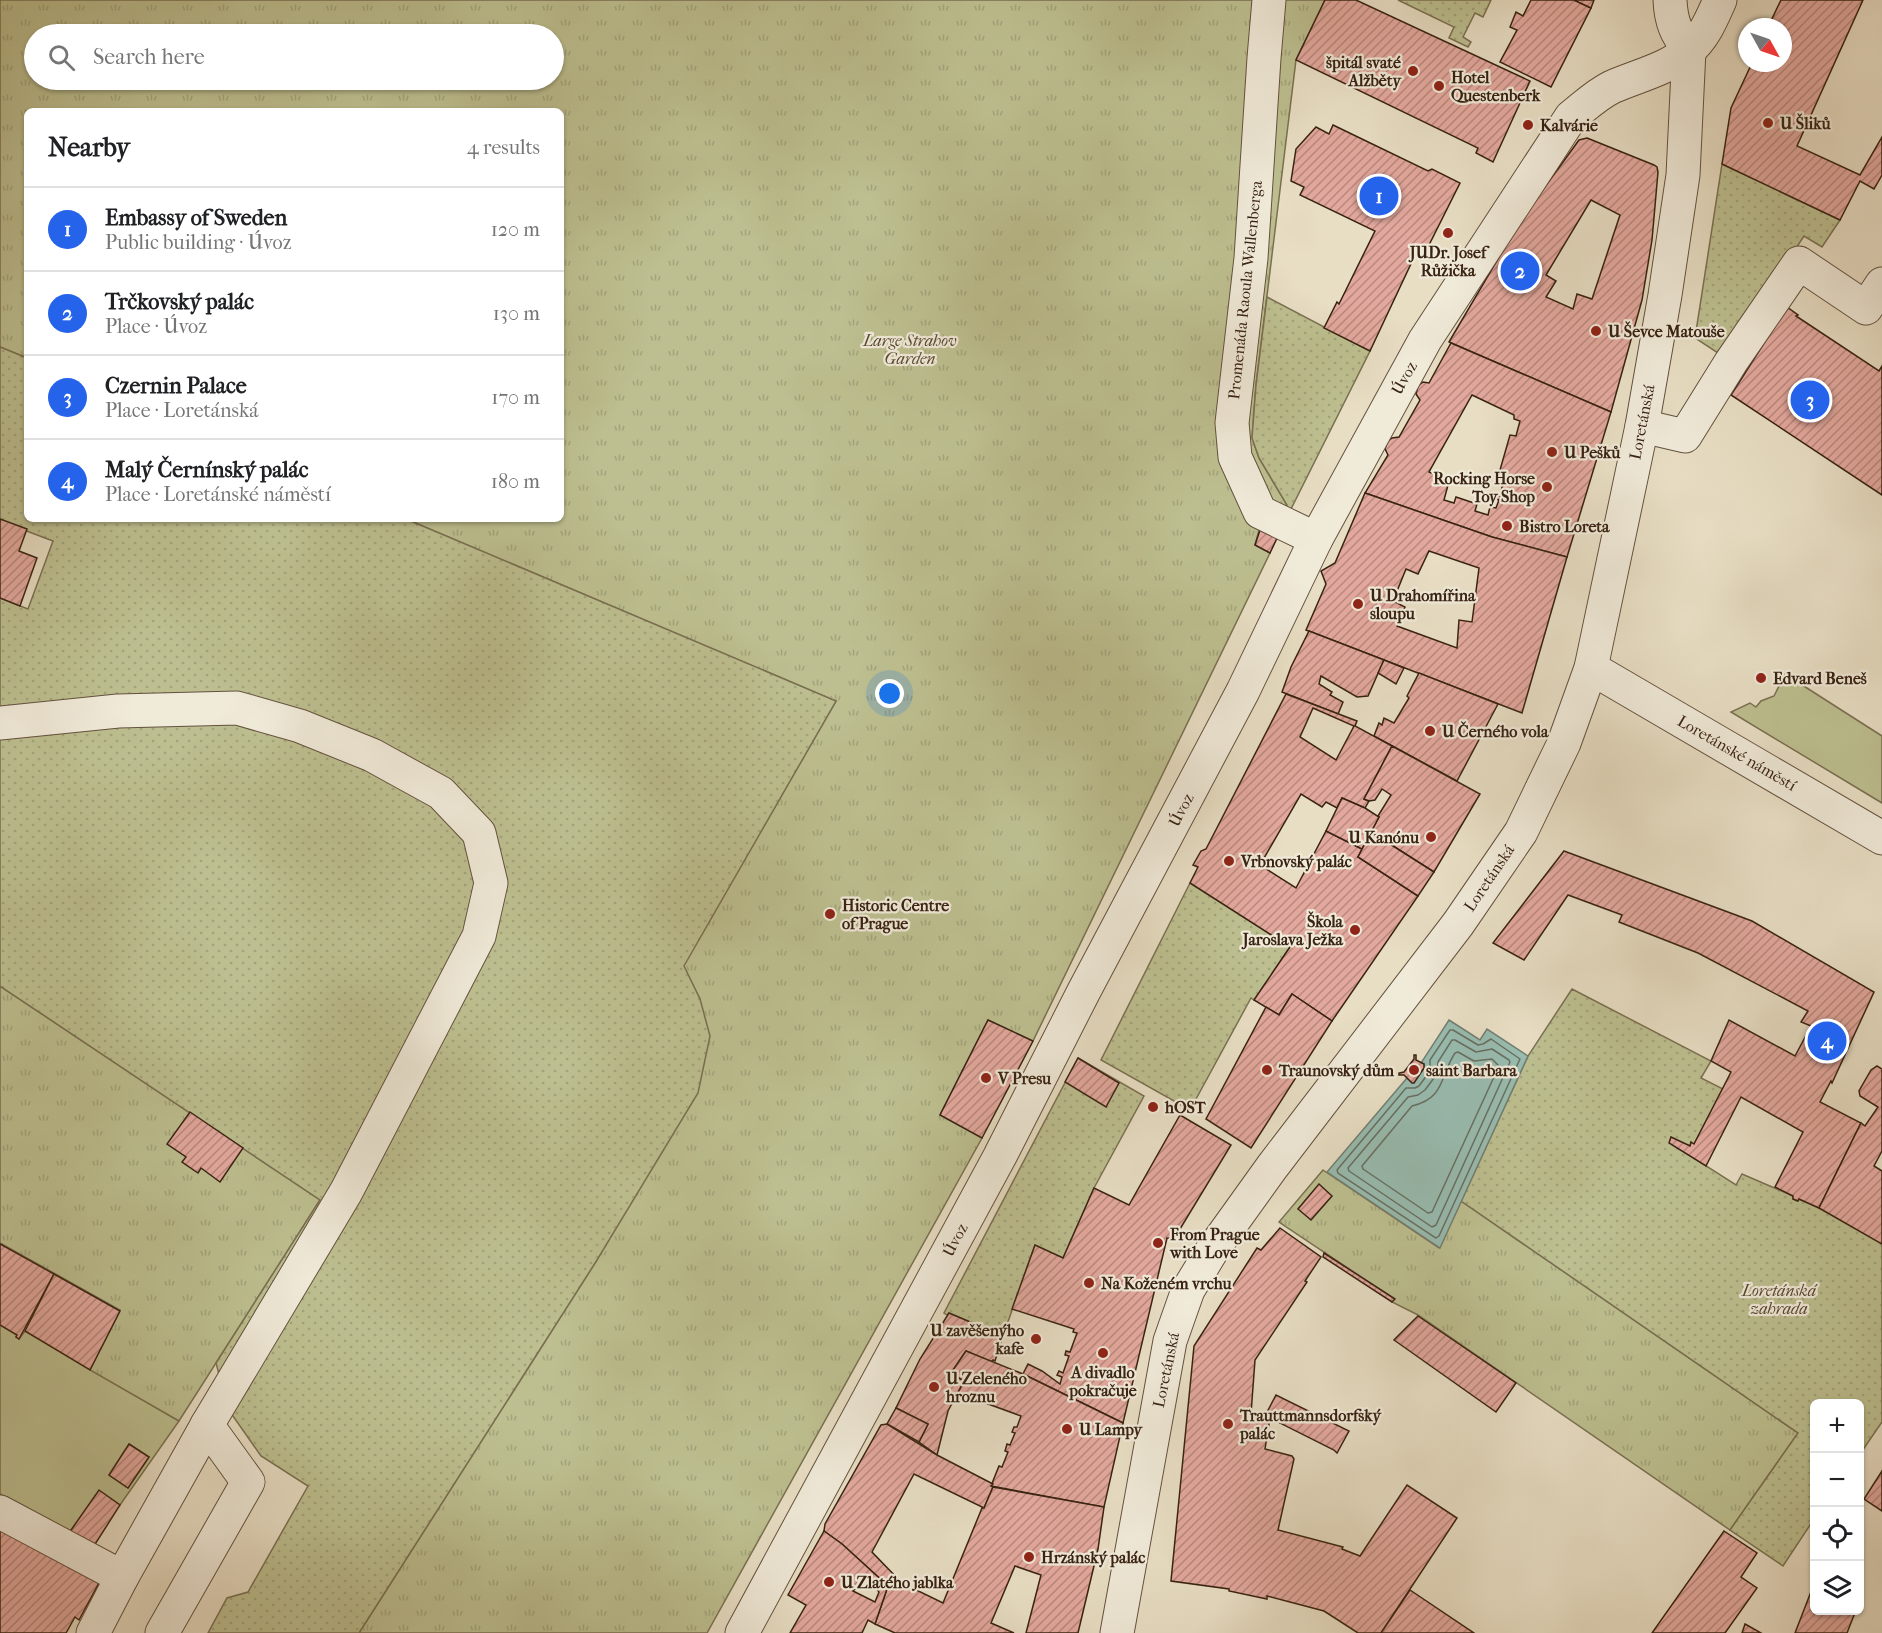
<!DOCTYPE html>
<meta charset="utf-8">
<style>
body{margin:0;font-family:"IM FELL French Canon",serif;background:#f6f6f6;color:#202124}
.controls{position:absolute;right:18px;bottom:18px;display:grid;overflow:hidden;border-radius:9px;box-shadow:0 2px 4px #0004}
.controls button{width:54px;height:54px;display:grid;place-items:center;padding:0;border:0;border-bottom:2px solid #e0e0e0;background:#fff;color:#202124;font:30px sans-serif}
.compass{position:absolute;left:1738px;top:18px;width:54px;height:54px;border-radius:50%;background:#fff;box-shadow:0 2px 4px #0004;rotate:130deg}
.you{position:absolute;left:890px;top:694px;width:21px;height:21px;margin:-15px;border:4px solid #fff;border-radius:50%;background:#1a73e8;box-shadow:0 0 0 9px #1a73e833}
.badge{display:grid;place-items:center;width:39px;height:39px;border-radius:50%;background:#2563eb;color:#fff;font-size:20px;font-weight:700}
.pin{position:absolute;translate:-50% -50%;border:3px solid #fff;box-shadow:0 2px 6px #0006}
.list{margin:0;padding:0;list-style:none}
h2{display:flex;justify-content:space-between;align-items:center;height:78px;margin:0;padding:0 24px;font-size:26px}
h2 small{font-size:20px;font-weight:400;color:#757577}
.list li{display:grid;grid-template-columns:39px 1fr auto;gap:18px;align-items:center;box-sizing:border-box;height:84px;padding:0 24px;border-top:2px solid #e0e0e0}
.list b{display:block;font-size:22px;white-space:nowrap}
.list p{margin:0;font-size:20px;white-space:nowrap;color:#757577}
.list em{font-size:20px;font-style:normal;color:#757577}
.icon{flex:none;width:33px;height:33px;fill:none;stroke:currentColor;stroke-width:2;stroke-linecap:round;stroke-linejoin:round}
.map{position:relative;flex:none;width:1882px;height:1633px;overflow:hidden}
.search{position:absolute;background:#fff;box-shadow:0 2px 4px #0004;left:24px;top:24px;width:540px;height:66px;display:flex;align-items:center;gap:15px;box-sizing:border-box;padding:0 21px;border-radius:33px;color:#757577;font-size:22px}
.panel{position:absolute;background:#fff;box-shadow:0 2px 4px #0004;left:24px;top:108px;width:540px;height:414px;border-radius:9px}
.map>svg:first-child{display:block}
.grass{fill:#bdbf90;stroke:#7a7051;stroke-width:1.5;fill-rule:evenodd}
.park{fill:url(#park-tufts);stroke:#7a7051;stroke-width:1.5;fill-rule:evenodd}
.garden{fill:url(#garden-dots);stroke:#7a7051;stroke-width:1.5}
.water{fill:#98bcb0;stroke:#727e71;stroke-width:1.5}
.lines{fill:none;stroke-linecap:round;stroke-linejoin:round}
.shore{stroke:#686f61;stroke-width:1.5}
.building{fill:url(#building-hatch);stroke:#382212;stroke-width:1.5;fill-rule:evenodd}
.minor-casing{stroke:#64513e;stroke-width:35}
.minor{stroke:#f0ead9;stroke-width:33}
.poi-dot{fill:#8f2418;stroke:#f0ead9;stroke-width:2}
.labels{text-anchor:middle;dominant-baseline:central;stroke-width:4.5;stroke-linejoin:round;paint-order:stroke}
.poi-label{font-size:16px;font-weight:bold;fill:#382212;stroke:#f0ead9;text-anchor:start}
.street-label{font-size:16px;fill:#382212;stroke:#f0ead9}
.park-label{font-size:16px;font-style:italic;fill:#594932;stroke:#f0ead9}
</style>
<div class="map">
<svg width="1882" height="1633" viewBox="0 0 1882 1633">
<defs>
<pattern id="park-tufts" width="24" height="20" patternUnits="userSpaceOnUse" patternTransform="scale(1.5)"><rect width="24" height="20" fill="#bdbf90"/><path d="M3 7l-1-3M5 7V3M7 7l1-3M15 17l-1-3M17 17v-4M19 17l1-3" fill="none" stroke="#a3a47b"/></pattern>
<pattern id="garden-dots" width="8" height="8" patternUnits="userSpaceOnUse" patternTransform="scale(1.5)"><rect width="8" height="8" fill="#bdbf90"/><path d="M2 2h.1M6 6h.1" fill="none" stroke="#a3a47b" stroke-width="1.8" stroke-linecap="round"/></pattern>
<pattern id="building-hatch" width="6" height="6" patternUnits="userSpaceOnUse" patternTransform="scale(1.5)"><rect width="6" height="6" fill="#e3a89d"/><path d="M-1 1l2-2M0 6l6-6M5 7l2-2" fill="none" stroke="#b9887f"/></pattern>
</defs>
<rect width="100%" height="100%" fill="#e8dec4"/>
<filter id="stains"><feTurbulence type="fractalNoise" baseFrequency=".00333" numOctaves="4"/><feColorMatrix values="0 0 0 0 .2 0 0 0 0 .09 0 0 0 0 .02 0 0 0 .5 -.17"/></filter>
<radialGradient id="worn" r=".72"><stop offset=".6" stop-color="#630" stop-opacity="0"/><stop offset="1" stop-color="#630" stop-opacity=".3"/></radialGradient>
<g class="grass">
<path d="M1785 674 1882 736V803L1731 712 1750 703 1756 707 1761 701 1774 696Z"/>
<path d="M0 1325 17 1335 16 1337 19 1339 25 1331 179 1421 120 1505 99 1491 69 1533 0 1494ZM129 1444 149 1457 128 1488 109 1475Z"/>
</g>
<g class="park">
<path d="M0 0H1325L1296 60 1256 385 1252 438 1259 458 1287 505 1286 509 1259 530 1255 545 1270 553 1033 1041 988 1020 940 1115 982 1138 707 1633H359L597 1260 700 999 683 966 836 701 406 519H561V111H27V358L0 347ZM34 34H554V80H34Z"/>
<path d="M0 986 320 1200 179 1421 90 1370 120 1310 0 1243Z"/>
<path d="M1323 1170 1439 1248 1461 1201 1798 1433 1730 1530 1418 1315 1392 1302 1394 1299 1279 1222Z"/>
</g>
<g class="garden">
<path d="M1398 0H1491L1483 17 1475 13 1463 37 1471 42 1468 47 1449 38 1454 27Z"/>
<path d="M1722 164 1840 220 1822 247 1804 236 1724 357 1695 338Z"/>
<path d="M1267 297 1370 351 1290 511 1286 508 1287 505 1259 458 1252 438 1256 385Z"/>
<path d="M0 347 27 358V519H406L836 701 684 966 700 999 710 1036 698 1093 597 1260 359 1633H208L227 1598 248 1592 308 1486 261 1456 228 1409 216 1363 320 1200 0 986V598L28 609 53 541 0 521Z"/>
<path d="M1190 883 1290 947 1254 1000 1251 998 1190 1110 1101 1060Z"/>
<path d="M1572 989 1711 1061 1701 1078 1723 1089 1694 1144 1691 1143 1690 1146 1671 1137 1670 1143 1736 1185 1742 1174 1793 1196V1199L1797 1201 1799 1199 1819 1208 1882 1244V1422L1860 1454V1404H1814V1519L1783 1566 1730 1530 1798 1433 1461 1201 1528 1056Z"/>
<path d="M1078 1058 1144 1096 1094 1188 1063 1258 1035 1245 1003 1336 949 1313 947 1315 944 1313Z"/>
</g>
<path class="water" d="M1449 1020 1480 1040 1487 1029 1528 1056 1440 1248 1327 1172 1407 1078 1414 1082 1424 1068V1064L1421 1063Z"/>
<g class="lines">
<g class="shore">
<path d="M1450 1030H1453L1478 1045 1483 1044 1491 1039 1520 1059 1439 1236 1436 1238 1338 1173 1337 1170 1406 1088H1415L1419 1086 1430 1071V1060Z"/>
<path d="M1452 1040H1455L1476 1052 1492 1049 1509 1060 1510 1062 1436 1225 1432 1227 1349 1171 1348 1168 1408 1097 1418 1095 1425 1090 1437 1074 1438 1062Z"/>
<path d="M1458 1052 1474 1061 1492 1059 1499 1066 1432 1212 1428 1213 1363 1169 1362 1166 1412 1106C1446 1098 1440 1075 1455 1053Z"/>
</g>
</g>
<g class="building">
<path d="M1325 0H1356L1530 81 1493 162 1476 153 1478 148 1296 60Z"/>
<path d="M1531 0H1574L1591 8 1551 87 1500 62 1517 30 1510 27 1516 12 1523 16Z"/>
<path d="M1574 0H1594L1591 8Z"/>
<path d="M1781 0H1863L1797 146 1860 175 1882 137V175L1874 189 1860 181 1840 220 1722 164 1731 108 1752 63H1783V27H1768Z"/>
<path d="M1333 125 1428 171 1432 169 1460 183 1424 255 1417 251 1370 351 1324 328 1337 302 1339 304 1375 231 1300 195 1304 187 1291 181 1296 149 1316 127 1329 134Z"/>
<path d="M1587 138 1654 165 1657 167 1658 172 1652 240 1642 300 1611 412 1449 342 1498 259 1513 231 1579 140ZM1591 200 1620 215 1592 299 1577 294 1573 309 1546 297 1556 281 1546 275Z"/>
<path d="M1787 307 1798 315 1796 316 1879 371 1882 366V495L1731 395Z"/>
<path d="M1451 343 1611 412 1567 557 1492 537 1365 493 1388 455 1385 449 1387 442 1392 438 1399 437 1420 400 1416 394 1418 386 1423 382 1429 383ZM1472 395 1514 415V419L1520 421 1516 436 1510 435 1498 477 1504 479 1500 496 1493 494V498L1499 500 1496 508 1490 507 1488 515 1475 511 1477 504 1456 497 1454 503 1444 500 1448 485 1444 484 1445 480 1429 472Z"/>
<path d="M1365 493 1492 537 1567 557 1522 713 1306 630 1326 584 1321 571 1335 563ZM1429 551 1479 568 1472 622 1459 620 1457 648 1397 626 1405 607 1393 601 1406 569 1418 574Z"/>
<path d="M0 519 27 529 19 551 37 558 20 606 0 598Z"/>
<path d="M1260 530 1279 534 1270 553 1255 545Z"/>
<path d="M1309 631 1384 660 1368 696 1357 697 1321 676 1319 684 1332 692 1330 695 1343 702 1338 714 1282 692 1291 667Z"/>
<path d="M1384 660 1404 668 1396 684 1378 673Z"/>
<path d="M1419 673 1498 704 1457 781 1374 736 1379 723 1382 725 1384 718 1394 723 1409 698 1407 696Z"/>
<path d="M1286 694 1357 721 1355 726 1392 746 1364 799 1369 801 1365 808 1342 798 1337 808 1326 802 1322 807 1301 794 1260 865 1296 888 1326 831 1362 849 1358 857 1418 896 1332 1021 1292 994 1279 1015 1254 1000 1290 947 1190 883 1198 867 1193 865 1201 851 1206 849ZM1313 708 1354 726 1336 760 1300 737Z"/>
<path d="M1392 746 1480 794 1434 872 1371 832 1379 817 1378 816 1391 795 1382 789 1375 800 1369 801 1364 799Z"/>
<path d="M1342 798 1365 808 1379 817 1362 849 1326 831Z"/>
<path d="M1371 832 1434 872 1418 896 1358 857Z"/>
<path d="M1564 851 1752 921 1874 992 1832 1083 1831 1081 1820 1102 1861 1123 1819 1208 1799 1199 1798 1201 1793 1199V1196L1775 1187 1803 1132 1741 1097 1706 1166 1669 1143 1671 1137 1690 1146 1691 1142 1694 1144 1731 1072 1711 1061 1729 1020 1795 1056 1811 1026 1801 1022 1808 1011 1698 953 1619 922 1622 915 1568 895 1524 960 1493 943Z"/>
<path d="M1292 994 1332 1021 1251 1148 1206 1119 1266 1007 1279 1015Z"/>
<path d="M988 1020 1033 1041 982 1138 940 1115Z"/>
<path d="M1414 1055H1416V1060L1424 1064V1068L1414 1083H1412L1404 1075H1399V1073L1404 1072 1414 1059Z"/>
<path d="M1078 1058 1119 1083 1106 1107 1065 1082Z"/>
<path d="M1877 1066 1882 1069V1151L1874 1166 1882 1171V1244L1819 1208 1861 1123 1865 1126 1878 1107 1860 1096 1859 1091 1871 1070Z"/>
<path d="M190 1112 243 1148 220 1182 201 1168 198 1173 182 1162 186 1157 167 1144Z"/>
<path d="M1180 1115 1231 1145 1174 1239 1167 1238 1123 1423 1023 1374 1028 1364 1042 1371 1060 1384 1062 1377 1057 1375 1059 1371 1063 1373 1069 1356 1065 1355 1066 1351 1070 1352 1077 1333 1073 1332 1074 1329 1012 1309 1035 1245 1063 1258 1094 1188 1129 1205Z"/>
<path d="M1319 1184 1332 1196 1311 1220 1298 1209Z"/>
<path d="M1280 1228 1321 1257 1305 1281 1307 1282 1255 1360 1251 1414H1266L1276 1395 1349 1431 1337 1453 1334 1450 1270 1418 1265 1449 1292 1456 1294 1459 1278 1530 1343 1547 1342 1549 1360 1556 1407 1485 1457 1518 1381 1633H1358L1324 1611 1267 1596V1599L1229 1591V1589L1171 1581 1194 1346 1257 1248 1261 1250Z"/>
<path d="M0 1244 54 1274 19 1339 16 1337 17 1335 0 1325Z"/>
<path d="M1324 1253 1395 1299 1392 1302 1323 1257Z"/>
<path d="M54 1274 120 1311 90 1370 25 1331Z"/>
<path d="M949 1313 1003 1336 995 1361 993 1360 991 1362 966 1351 951 1373 964 1381 948 1411 937 1455 919 1442 928 1424 896 1408 920 1359Z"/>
<path d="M1418 1316 1516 1383 1496 1412 1394 1340Z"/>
<path d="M966 1351 1023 1374 1123 1423 1104 1507 991 1486 999 1466 1002 1467 1008 1452 1005 1451 1007 1444 1010 1445 1015 1433 1012 1432 1014 1427H1017L1021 1416 958 1393 964 1381 951 1373Z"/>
<path d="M896 1408 928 1424 919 1442 887 1424Z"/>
<path d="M887 1424 937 1455 993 1484 991 1486 993 1487 984 1508 914 1474 872 1552 902 1583 888 1586 842 1544 824 1531 825 1524 881 1425Z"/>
<path d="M129 1444 149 1457 128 1488 109 1475Z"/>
<path d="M1882 1471V1511L1864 1499Z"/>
<path d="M993 1487 1104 1507 1098 1549 1078 1633H1026L1041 1575 1015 1566 991 1623 1014 1633H895L875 1624 888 1586 902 1583 943 1603 982 1508H984Z"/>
<path d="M99 1490 120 1505 92 1549 69 1533Z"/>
<path d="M0 1524 100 1581 79 1620 75 1617 66 1633H0Z"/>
<path d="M824 1531 842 1544 888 1586 875 1624 868 1620 862 1633H790L806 1605 788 1595ZM868 1578 879 1592 875 1602 853 1591Z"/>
<path d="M1724 1531 1757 1553 1741 1577 1757 1588 1725 1633H1652Z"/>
<path d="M1814 1584V1610H1856L1847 1633H1795Z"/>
<path d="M1410 1590 1474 1633H1381Z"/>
<path d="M1745 1624 1761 1633H1742Z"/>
</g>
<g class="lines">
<g class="minor-casing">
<g id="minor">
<path d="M1269 0 1264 58 1251 258 1232 423 1235 457 1260 512 1316 539"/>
<path d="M1670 0C1671 22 1676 33 1689 50"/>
<path d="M1642 426 1685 436 1731 362 1799 263 1866 308 1882 284"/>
<path d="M1591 668 1882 838"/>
<path d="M0 723 118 711 237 708 300 726 372 755 441 793 479 833 491 883 479 936 346 1192 207 1425 122 1577 93 1633"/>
<path d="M0 1512 122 1577"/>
<path d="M162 1633 248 1482 207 1425"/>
<path d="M742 1633 1000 1156 1084 991 1243 691 1316 539 1425 340 1571 117C1585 106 1596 95 1612 87 1637 76 1668 69 1688 51 1704 38 1712 18 1720 0"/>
<path d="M1117 1633 1170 1341 1188 1290 1211 1252 1272 1167 1458 924 1521 832 1564 743 1591 668 1642 426 1665 295 1683 175 1689 50"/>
</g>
</g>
<use href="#minor" class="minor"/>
</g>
<g class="poi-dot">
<circle cx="1413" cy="71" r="6"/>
<circle cx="1439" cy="86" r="6"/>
<circle cx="1768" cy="123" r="6"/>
<circle cx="1528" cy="125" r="6"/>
<circle cx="1448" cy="233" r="6"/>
<circle cx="1596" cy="331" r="6"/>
<circle cx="1552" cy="452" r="6"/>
<circle cx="1547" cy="487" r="6"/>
<circle cx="1507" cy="526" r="6"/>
<circle cx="1358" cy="604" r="6"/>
<circle cx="1761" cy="678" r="6"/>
<circle cx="1430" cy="731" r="6"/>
<circle cx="1431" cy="837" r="6"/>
<circle cx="1229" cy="861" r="6"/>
<circle cx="830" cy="914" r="6"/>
<circle cx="1355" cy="930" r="6"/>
<circle cx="1267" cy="1070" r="6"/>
<circle cx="1414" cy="1070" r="6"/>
<circle cx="986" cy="1078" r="6"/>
<circle cx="1153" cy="1107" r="6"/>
<circle cx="1158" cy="1243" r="6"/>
<circle cx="1089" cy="1283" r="6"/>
<circle cx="1036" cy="1339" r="6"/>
<circle cx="1103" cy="1353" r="6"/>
<circle cx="934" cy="1387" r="6"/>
<circle cx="1228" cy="1424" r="6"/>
<circle cx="1067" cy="1429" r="6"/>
<circle cx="1029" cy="1557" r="6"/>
<circle cx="829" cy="1582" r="6"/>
</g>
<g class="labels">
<g class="poi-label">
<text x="1401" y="62" text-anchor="end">špitál svaté<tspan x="1401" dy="18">Alžběty</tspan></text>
<text x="1451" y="77">Hotel<tspan x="1451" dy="18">Questenberk</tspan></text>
<text x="1780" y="123">U Šliků</text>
<text x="1540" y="125">Kalvárie</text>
<text x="1448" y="252" text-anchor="middle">JUDr. Josef<tspan x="1448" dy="18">Růžička</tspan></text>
<text x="1608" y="331">U Ševce Matouše</text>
<text x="1564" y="452">U Pešků</text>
<text x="1535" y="478" text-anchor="end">Rocking Horse<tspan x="1535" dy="18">Toy Shop</tspan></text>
<text x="1519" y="526">Bistro Loreta</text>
<text x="1370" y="595">U Drahomířina<tspan x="1370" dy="18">sloupu</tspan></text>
<text x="1773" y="678">Edvard Beneš</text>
<text x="1442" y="731">U Černého vola</text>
<text x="1419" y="837" text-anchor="end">U Kanónu</text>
<text x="1241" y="861">Vrbnovský palác</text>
<text x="842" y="905">Historic Centre<tspan x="842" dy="18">of Prague</tspan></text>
<text x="1343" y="921" text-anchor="end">Škola<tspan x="1343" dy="18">Jaroslava Ježka</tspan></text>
<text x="1279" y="1070">Traunovský dům</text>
<text x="1426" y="1070">saint Barbara</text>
<text x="998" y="1078">V Presu</text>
<text x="1165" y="1107">hOST</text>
<text x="1170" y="1234">From Prague<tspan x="1170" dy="18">with Love</tspan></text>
<text x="1101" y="1283">Na Koženém vrchu</text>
<text x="1024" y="1330" text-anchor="end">U zavěšenýho<tspan x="1024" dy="18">kafe</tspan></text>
<text x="1103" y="1372" text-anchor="middle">A divadlo<tspan x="1103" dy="18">pokračuje</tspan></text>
<text x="946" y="1378">U Zeleného<tspan x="946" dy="18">hroznu</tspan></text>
<text x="1240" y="1415">Trauttmannsdorfský<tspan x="1240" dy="18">palác</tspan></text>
<text x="1079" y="1429">U Lampy</text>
<text x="1041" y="1557">Hrzánský palác</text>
<text x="841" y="1582">U Zlatého jablka</text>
</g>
<g class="street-label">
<text transform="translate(1245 290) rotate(-84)">Promenáda Raoula Wallenberga</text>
<text transform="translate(1404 378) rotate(-61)">Úvoz</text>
<text transform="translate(1642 422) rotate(-79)">Loretánská</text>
<text transform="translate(1737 753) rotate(30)">Loretánské náměstí</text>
<text transform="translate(1181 810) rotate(-62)">Úvoz</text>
<text transform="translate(1489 878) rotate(-56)">Loretánská</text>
<text transform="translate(955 1240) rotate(-62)">Úvoz</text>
<text transform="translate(1166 1370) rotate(-78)">Loretánská</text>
</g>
<g class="park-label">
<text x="910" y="340">Large Strahov<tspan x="910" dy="18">Garden</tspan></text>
<text x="1779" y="1290">Loretánská<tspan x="1779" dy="18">zahrada</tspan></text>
</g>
</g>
<rect width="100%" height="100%" filter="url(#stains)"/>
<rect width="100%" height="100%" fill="url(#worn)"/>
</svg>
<div class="controls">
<button>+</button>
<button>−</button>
<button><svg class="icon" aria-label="locate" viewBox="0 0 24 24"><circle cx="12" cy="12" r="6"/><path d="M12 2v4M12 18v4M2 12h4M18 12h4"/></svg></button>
<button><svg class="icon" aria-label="layers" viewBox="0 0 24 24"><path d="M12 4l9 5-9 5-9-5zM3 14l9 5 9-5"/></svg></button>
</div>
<svg class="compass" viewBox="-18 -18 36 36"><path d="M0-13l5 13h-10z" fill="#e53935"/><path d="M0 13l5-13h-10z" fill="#757577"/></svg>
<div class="you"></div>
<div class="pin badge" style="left:1379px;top:196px">1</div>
<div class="pin badge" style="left:1520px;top:271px">2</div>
<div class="pin badge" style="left:1810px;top:400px">3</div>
<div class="pin badge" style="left:1827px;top:1041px">4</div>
<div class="search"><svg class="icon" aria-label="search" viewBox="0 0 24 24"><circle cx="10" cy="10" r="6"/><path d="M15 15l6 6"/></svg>Search here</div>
<section class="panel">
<h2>Nearby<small>4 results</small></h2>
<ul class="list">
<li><span class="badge">1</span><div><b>Embassy of Sweden</b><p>Public building · Úvoz</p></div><em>120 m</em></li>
<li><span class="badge">2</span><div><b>Trčkovský palác</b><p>Place · Úvoz</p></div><em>130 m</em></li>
<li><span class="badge">3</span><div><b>Czernin Palace</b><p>Place · Loretánská</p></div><em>170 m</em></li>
<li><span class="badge">4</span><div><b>Malý Černínský palác</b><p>Place · Loretánské náměstí</p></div><em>180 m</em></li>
</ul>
</section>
</div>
